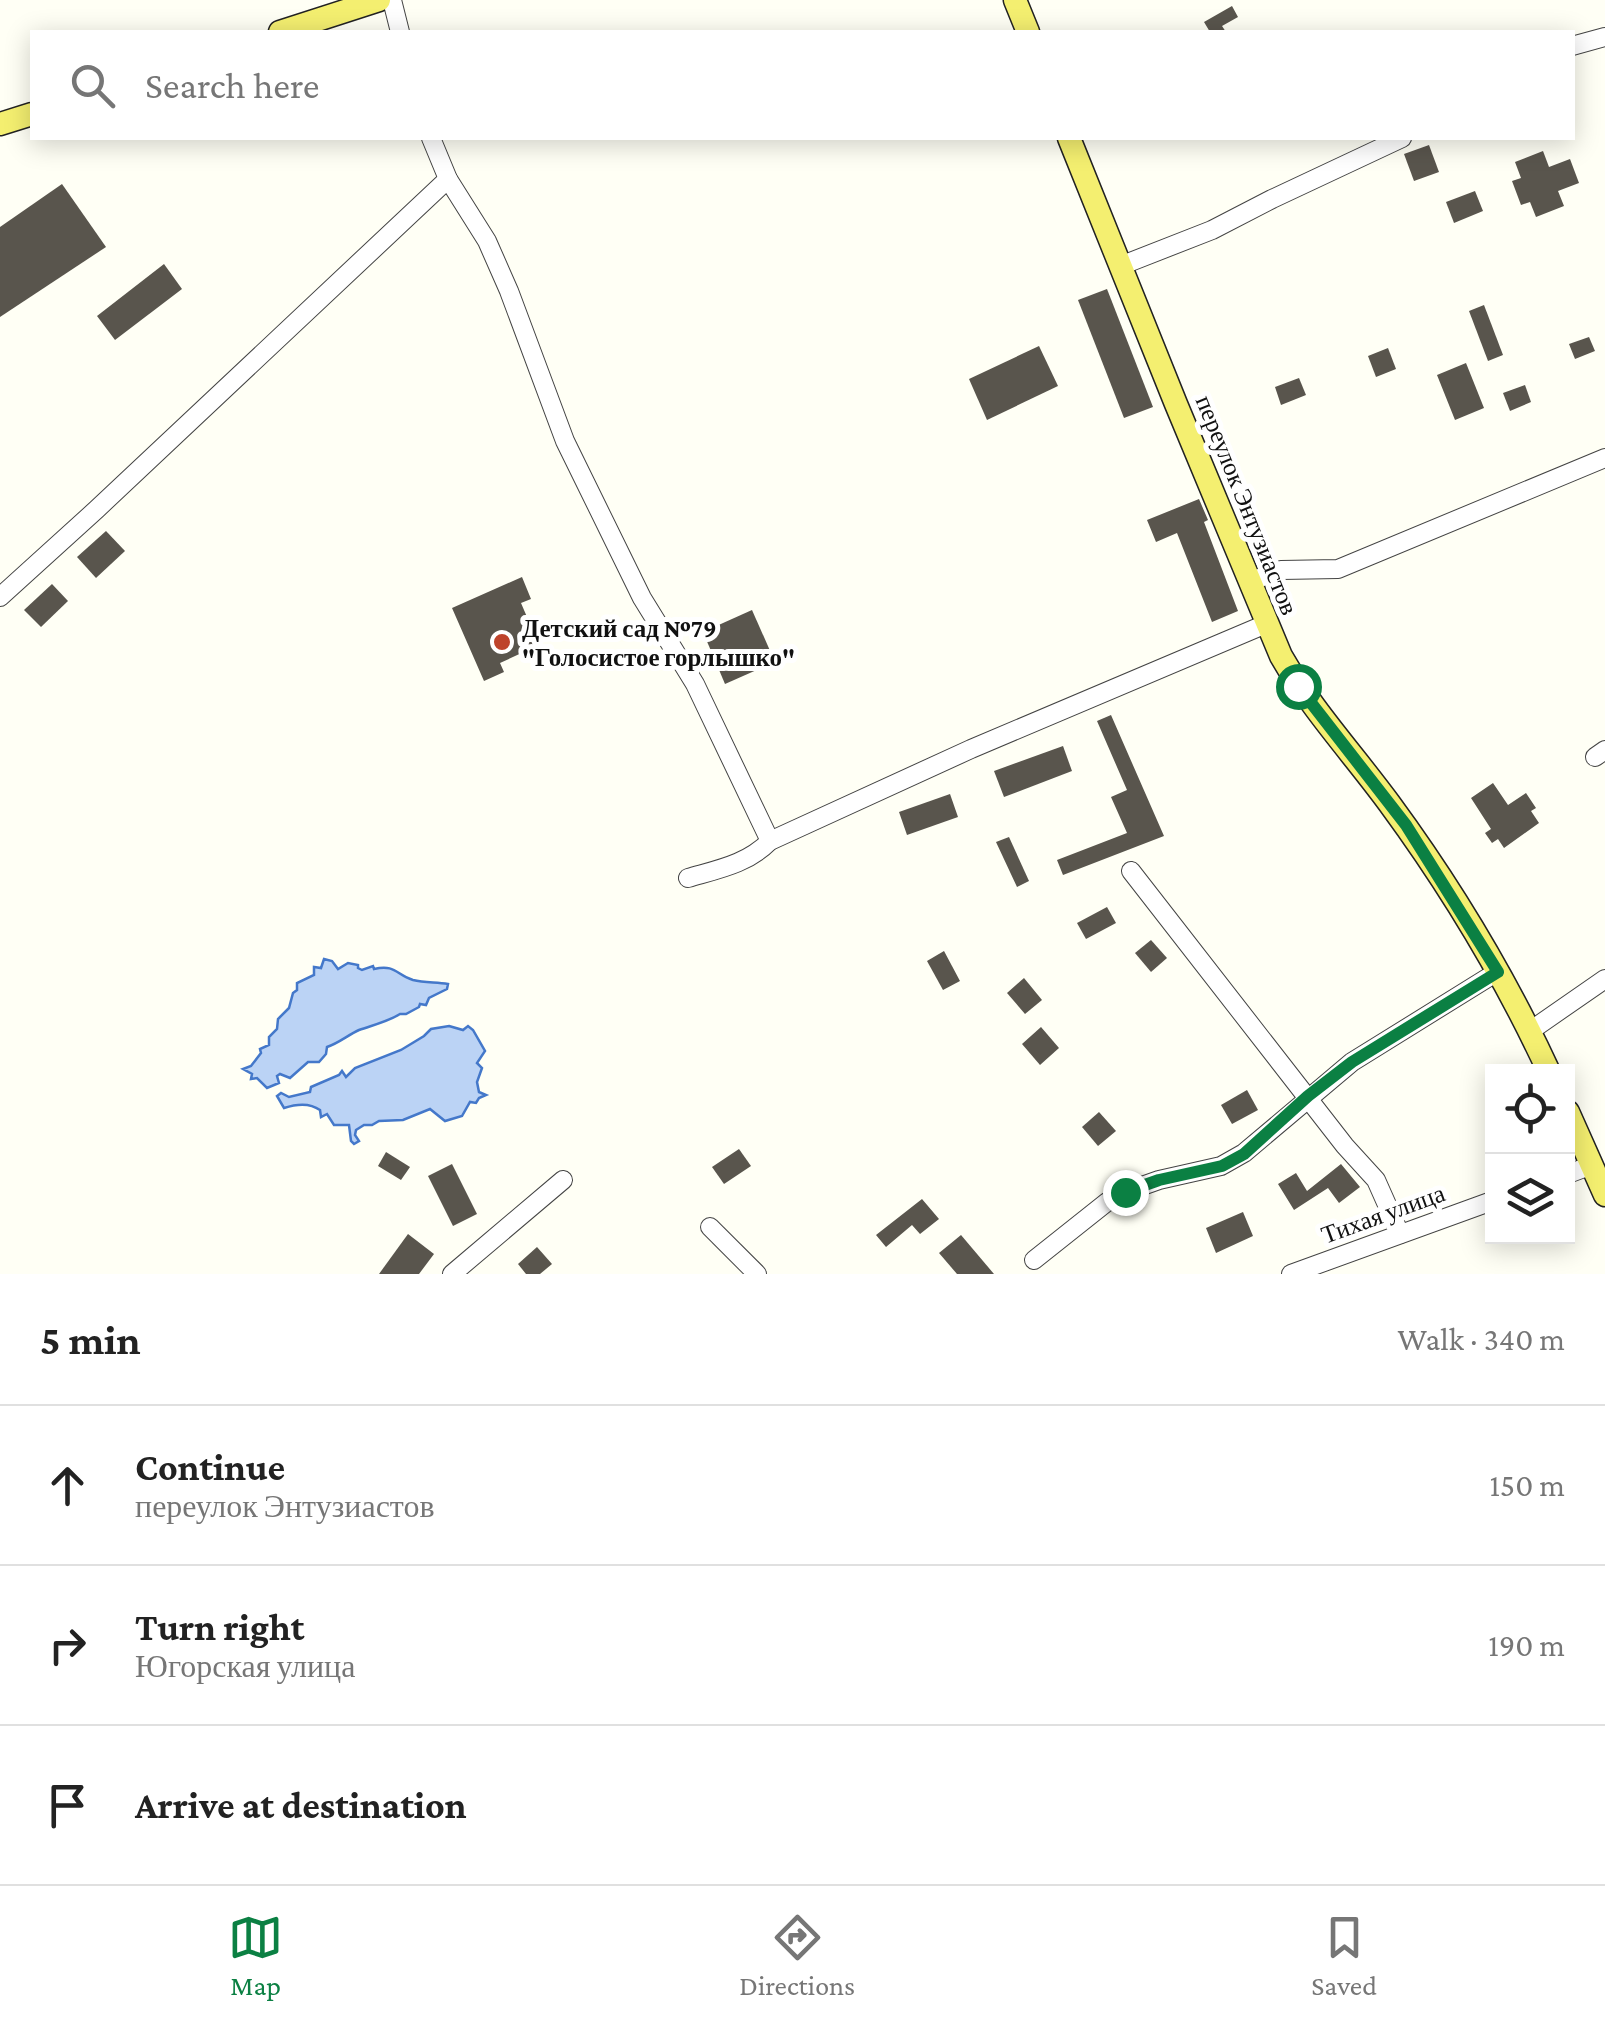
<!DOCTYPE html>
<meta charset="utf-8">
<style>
body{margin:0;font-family:"Crimson Pro",serif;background:#f6f6f6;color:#222}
.controls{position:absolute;right:30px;bottom:30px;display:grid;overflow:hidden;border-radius:0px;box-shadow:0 5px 25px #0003}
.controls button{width:90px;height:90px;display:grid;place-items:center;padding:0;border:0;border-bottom:2px solid #e0e0e0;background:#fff;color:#222;font:50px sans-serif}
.stop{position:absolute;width:30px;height:30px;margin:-22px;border:8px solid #0b8043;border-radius:50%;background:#fff}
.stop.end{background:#0b8043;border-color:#fff;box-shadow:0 2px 10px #0008}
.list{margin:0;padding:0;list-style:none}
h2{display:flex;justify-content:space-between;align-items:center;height:130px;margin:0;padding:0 40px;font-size:42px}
h2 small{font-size:32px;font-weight:400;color:#767676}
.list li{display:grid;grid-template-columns:65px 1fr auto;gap:30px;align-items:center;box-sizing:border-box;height:160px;padding:0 40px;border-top:2px solid #e0e0e0}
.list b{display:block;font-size:38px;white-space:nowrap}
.list p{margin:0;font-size:32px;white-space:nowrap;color:#767676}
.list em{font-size:32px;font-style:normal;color:#767676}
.icon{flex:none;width:55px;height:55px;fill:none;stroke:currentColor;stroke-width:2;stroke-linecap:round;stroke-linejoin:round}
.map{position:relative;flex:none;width:1605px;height:1274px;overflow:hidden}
.search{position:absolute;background:#fff;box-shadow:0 5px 25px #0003;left:30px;right:30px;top:30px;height:110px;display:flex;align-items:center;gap:25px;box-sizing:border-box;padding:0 35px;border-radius:0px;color:#767676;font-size:38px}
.sheet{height:610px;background:#fff}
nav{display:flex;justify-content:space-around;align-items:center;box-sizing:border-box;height:140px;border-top:2px solid #e0e0e0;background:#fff;font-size:28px;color:#767676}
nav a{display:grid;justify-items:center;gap:5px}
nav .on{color:#0b8043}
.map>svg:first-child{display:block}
.water{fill:#bbd3f5;stroke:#4478ca;stroke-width:2.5}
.building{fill:#59554d}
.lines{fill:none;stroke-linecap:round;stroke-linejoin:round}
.minor-casing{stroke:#444;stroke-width:20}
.major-casing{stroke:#222;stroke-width:25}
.minor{stroke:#fff;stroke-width:18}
.major{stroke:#f4ef70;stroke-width:22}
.route{stroke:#0b8043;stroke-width:12}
.poi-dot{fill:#be432c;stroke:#fff;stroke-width:4}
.labels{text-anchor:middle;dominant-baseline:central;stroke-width:10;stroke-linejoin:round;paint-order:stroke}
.street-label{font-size:25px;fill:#111;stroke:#fff}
.poi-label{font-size:25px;font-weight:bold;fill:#111;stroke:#fff;text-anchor:start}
</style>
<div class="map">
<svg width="1605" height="1274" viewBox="0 0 1605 1274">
<rect width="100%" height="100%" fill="#fffff5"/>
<g class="water">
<path d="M324 959 332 961 338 969 348 963 358 965V968L362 970 373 966 374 969C396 964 396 975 413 980 425 983 436 982 448 984L447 989 429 998 426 1005 420 1004 419 1007 406 1014H400C387 1022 373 1025 359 1030 348 1035 339 1043 327 1047L326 1054 319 1062H308L290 1078 280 1074 277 1076 279 1083 267 1088 257 1078 251 1079 252 1074 243 1069 251 1066 261 1053 260 1049 269 1045V1037L277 1029 278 1019 289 1008 293 993 297 990V983L314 975V967L321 968Z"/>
<path d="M449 1026 463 1030 468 1026 473 1030 485 1051 477 1063 482 1068 477 1082 479 1092 486 1095 479 1098 476 1103 470 1102 462 1116 445 1121 430 1109 403 1120 379 1121 372 1125H364L356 1130 355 1135 359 1141 354 1144 351 1141 349 1125H334L327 1114 321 1117 320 1110C309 1102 296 1104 284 1108L277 1096 281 1093 289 1097 310 1092 311 1087 339 1075 342 1071 346 1077 355 1068 401 1050 424 1036 431 1029Z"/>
</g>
<g class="building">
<path d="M1232 6 1238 17 1222 26 1226 32H1210L1204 22Z"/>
<path d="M1429 145 1439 172 1414 181 1404 154Z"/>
<path d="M1543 151 1549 167 1570 159 1579 183 1558 191 1564 206 1536 217 1530 202 1521 205 1512 181 1521 178 1515 162Z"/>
<path d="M62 184 106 247 0 317V227Z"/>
<path d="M1475 191 1483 211 1454 223 1446 202Z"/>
<path d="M164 264 182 289 115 340 97 316Z"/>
<path d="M1107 289 1153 407 1124 418 1078 300Z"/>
<path d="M1484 305 1503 355 1488 361 1469 311Z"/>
<path d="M1589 337 1595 351 1575 359 1569 344Z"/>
<path d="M1039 346 1058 386 987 420 969 379Z"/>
<path d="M1388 348 1396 369 1376 377 1368 356Z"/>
<path d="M1466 363 1484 408 1455 420 1437 375Z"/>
<path d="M1299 378 1306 395 1281 405 1275 387Z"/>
<path d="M1525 385 1531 402 1510 411 1503 393Z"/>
<path d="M1199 499 1208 520 1204 522 1238 611 1212 622 1177 533 1156 542 1147 520Z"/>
<path d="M106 531 125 551 96 578 77 557Z"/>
<path d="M522 577 531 599 521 603 539 645 500 663 504 672 484 681 452 608Z"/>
<path d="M52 584 68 601 41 627 24 610Z"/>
<path d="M752 610 775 662 725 684 703 632Z"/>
<path d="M1111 715 1164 836 1063 875 1057 860 1127 833 1111 797 1127 790 1097 721Z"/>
<path d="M1063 746 1072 771 1004 797 994 771Z"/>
<path d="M1493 783 1508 805 1526 793 1536 808 1531 811 1539 823 1504 848 1498 839 1492 843 1485 833 1491 829 1471 798Z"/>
<path d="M950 794 958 817 907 835 899 812Z"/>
<path d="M1009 837 1029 881 1017 887 996 842Z"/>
<path d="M1107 907 1116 923 1086 939 1077 923Z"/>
<path d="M1151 940 1167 958 1151 972 1135 953Z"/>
<path d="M944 951 960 981 943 990 927 961Z"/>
<path d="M1024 978 1042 1000 1025 1014 1007 993Z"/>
<path d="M1041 1027 1059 1048 1040 1065 1022 1044Z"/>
<path d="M1247 1090 1258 1110 1232 1124 1221 1105Z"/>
<path d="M1099 1112 1116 1131 1098 1146 1082 1127Z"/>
<path d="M739 1149 751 1166 724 1184 712 1167Z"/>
<path d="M386 1152 410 1167 401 1180 378 1166Z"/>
<path d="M452 1164 477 1214 453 1226 428 1176Z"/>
<path d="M1341 1164 1360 1187 1339 1203 1328 1188 1294 1210 1278 1184 1296 1173 1307 1191Z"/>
<path d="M922 1199 939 1219 920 1234 912 1225 886 1247 876 1235Z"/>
<path d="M1243 1212 1253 1236 1216 1253 1206 1228Z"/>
<path d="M408 1234 434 1254 419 1274H379Z"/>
<path d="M961 1235 994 1274H957L939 1253Z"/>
<path d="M537 1247 552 1264 540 1274H526L518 1264Z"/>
</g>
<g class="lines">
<g class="minor-casing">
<g id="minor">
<path d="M392 0 400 32"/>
<path d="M1572 46 1605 37"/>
<path d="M431 138 448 179 487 241 509 291 565 441 642 598 695 684 770 841"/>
<path d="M1120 266 1212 230 1272 199 1402 138"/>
<path d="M1249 582 1281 570 1338 569 1605 458"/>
<path d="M0 597 97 509 448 179"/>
<path d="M1595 757 1605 750"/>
<path d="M1131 871 1345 1146 1376 1180 1400 1234"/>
<path d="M688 878C719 869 747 864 770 841L971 749 1266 624"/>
<path d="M1530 1031 1605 979"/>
<path d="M1568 1174 1592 1165"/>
<path d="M710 1227 757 1274"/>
<path d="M1034 1260 1107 1202 1125 1192 1159 1180 1221 1166 1244 1153 1352 1062 1497 972"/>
<path d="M452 1274 563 1180"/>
<path d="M1291 1274 1492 1201"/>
</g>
</g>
<g class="major-casing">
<g id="major">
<path d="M1015 0 1028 32"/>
<path d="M280 32 379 0"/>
<path d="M0 124 32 114"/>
<path d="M1069 138 1176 404 1281 656C1312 710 1353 754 1389 803 1450 886 1506 979 1549 1072"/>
<path d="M1568 1112 1605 1195"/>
</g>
</g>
<use href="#minor" class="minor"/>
<use href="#major" class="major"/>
</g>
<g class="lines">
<path class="route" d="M1125 1192 1159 1180 1222 1166 1244 1154 1308 1096 1352 1062 1498 972 1406 825 1298 686"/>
</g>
<circle class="poi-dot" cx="502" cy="642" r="10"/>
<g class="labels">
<g class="street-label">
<text transform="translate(1247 505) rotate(68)">переулок Энтузиастов</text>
<text transform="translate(1383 1214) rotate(-20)">Тихая улица</text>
</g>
<g class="poi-label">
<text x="522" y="628">Детский сад №79<tspan x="522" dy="29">"Голосистое горлышко"</tspan></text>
</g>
</g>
</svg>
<div class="controls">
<button><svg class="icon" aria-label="locate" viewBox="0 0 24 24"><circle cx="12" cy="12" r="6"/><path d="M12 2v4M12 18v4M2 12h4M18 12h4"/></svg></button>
<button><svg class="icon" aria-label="layers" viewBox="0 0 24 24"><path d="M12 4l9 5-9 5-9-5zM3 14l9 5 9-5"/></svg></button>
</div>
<div class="stop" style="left:1298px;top:686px"></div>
<div class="stop end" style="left:1125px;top:1192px"></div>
<div class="search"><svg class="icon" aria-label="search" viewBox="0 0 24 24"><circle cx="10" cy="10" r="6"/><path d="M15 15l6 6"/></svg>Search here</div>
</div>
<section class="sheet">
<h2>5 min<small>Walk · 340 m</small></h2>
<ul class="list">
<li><svg class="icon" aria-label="ahead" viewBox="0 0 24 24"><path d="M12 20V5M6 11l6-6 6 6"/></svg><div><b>Continue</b><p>переулок Энтузиастов</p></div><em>150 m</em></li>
<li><svg class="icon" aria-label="right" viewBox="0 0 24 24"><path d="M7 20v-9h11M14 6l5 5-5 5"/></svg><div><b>Turn right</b><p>Югорская улица</p></div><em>190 m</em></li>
<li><svg class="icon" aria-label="arrive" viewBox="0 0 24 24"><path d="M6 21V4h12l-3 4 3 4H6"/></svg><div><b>Arrive at destination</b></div></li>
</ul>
</section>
<nav>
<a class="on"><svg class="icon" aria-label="map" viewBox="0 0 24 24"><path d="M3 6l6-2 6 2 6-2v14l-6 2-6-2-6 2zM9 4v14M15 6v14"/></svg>Map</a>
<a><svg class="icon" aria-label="directions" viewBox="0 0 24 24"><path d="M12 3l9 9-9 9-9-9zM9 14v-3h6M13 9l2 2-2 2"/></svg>Directions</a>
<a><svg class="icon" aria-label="saved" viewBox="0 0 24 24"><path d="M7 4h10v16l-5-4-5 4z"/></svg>Saved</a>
</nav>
